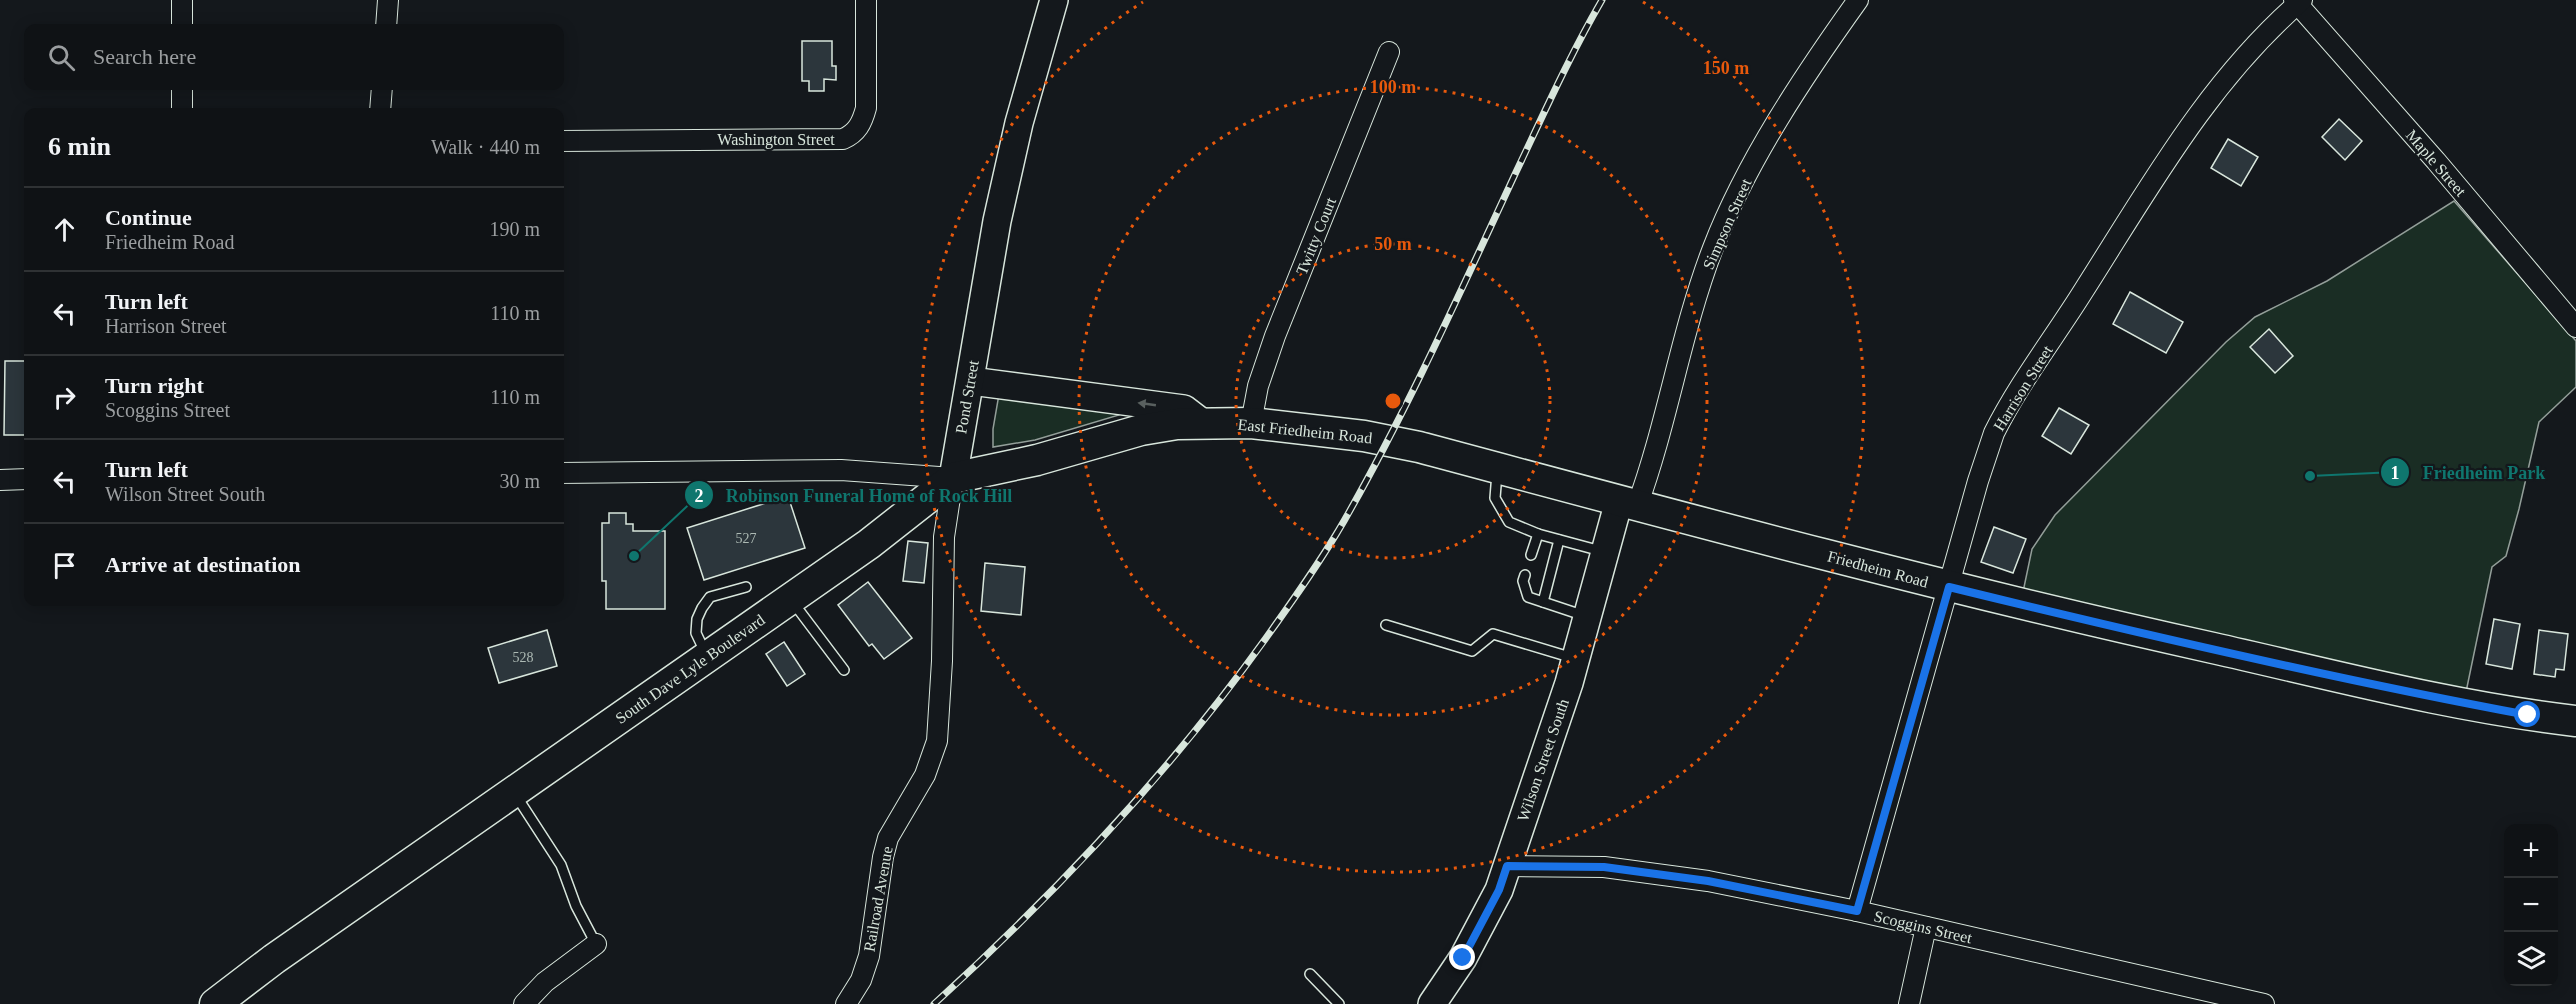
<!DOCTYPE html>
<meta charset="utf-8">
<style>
body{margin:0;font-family:Georgia,serif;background:#181b1e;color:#f1f3f6}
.controls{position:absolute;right:18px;bottom:18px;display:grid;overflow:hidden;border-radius:12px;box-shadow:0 3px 15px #0003}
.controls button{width:54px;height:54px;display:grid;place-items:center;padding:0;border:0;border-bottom:2px solid #2f3234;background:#0f1215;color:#f1f3f6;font:30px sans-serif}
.stop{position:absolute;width:18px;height:18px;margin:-14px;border:4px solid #1a73e8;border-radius:50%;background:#fff}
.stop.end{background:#1a73e8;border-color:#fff;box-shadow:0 2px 6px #0008}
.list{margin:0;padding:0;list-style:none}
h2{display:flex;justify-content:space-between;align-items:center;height:78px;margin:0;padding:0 24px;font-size:26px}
h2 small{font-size:20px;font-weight:400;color:#9b9ea0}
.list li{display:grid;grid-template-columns:39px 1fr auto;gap:18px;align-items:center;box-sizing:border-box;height:84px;padding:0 24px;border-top:2px solid #2f3234}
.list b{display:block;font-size:22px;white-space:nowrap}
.list p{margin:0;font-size:20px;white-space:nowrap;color:#9b9ea0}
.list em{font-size:20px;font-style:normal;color:#9b9ea0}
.icon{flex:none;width:33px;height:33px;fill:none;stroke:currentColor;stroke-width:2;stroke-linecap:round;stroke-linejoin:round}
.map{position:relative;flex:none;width:2576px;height:1004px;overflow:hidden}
.search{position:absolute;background:#0f1215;box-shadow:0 3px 15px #0003;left:24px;top:24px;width:540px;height:66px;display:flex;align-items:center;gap:15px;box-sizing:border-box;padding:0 21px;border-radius:12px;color:#9b9ea0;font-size:22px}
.panel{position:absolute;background:#0f1215;box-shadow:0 3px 15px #0003;left:24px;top:108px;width:540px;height:498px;border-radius:12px}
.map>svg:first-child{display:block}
.green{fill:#1a2d24;stroke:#939e99;stroke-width:1.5}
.building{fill:#2c363c;stroke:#d8e6dc;stroke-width:1.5}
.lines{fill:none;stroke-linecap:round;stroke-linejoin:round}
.lane-casing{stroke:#d8e6dc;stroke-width:12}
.street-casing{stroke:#d8e6dc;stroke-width:22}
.secondary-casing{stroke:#d8e6dc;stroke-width:30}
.primary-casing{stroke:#d8e6dc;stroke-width:33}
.lane{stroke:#14181c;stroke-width:9}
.street{stroke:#14181c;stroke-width:20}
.secondary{stroke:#14181c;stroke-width:27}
.primary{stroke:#14181c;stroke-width:30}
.rail-casing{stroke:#d8e6dc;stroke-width:7}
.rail{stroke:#14181c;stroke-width:4.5;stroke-dasharray:14;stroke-linecap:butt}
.oneway{fill:#59605f}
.route{stroke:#1a73e8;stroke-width:8}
.ring{fill:none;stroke:#e8590c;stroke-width:3;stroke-dasharray:3 6}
.labels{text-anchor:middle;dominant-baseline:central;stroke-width:4.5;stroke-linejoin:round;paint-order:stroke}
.number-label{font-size:14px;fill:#adbab4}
.street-label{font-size:16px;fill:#d8e6dc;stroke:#14181c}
.centre{fill:#e8590c;stroke:#14181c;stroke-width:3}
.ring-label{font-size:18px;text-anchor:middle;font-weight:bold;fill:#e8590c;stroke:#14181c;stroke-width:4.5;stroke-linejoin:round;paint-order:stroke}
.leader{fill:none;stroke:#0f766e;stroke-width:2}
.callout-dot{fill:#0f766e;stroke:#14181c;stroke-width:2}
.mark-label{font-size:18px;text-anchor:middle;font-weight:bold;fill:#fff}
.callout-label{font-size:18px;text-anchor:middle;font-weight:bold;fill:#0f766e;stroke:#14181c;stroke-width:4.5;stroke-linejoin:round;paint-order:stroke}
</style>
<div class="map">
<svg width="2576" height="1004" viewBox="0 0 2576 1004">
<rect width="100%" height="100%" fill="#14181c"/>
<g class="green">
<path d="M2454 201 2576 341V387L2539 422 2519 509 2506 556 2492 567 2466 692 2023 592 2032 549 2055 515 2226 342 2255 317 2327 281Z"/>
<path d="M999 394 1120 411 1119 415 1035 440 993 447V429Z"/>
</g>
<g class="building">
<path d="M802 41H832V66H836V80L824 79V91H809V81H802Z"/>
<path d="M2339 119 2362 141 2345 160 2322 137Z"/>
<path d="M2228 139 2258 157 2241 186 2211 168Z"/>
<path d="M2130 292 2183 322 2166 353 2113 324Z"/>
<path d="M2269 329 2293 356 2275 373 2250 347Z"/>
<path d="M5 361H28V435H4Z"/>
<path d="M2059 408 2089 425 2071 454 2042 436Z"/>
<path d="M788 496 805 548 704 580 687 528Z"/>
<path d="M609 513H626V524H633V531H665V609H606V581H602V523H609Z"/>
<path d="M1994 527 2026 539 2013 573 1981 562Z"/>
<path d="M908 541 928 543 924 583 903 581Z"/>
<path d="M985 563 1025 567 1021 615 981 611Z"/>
<path d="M868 582 912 638 884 659 872 644 869 646 838 605Z"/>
<path d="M2494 619 2520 624 2512 669 2486 664Z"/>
<path d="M547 630 557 666 499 683 488 648Z"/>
<path d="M2539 630 2568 634 2564 670 2556 669 2555 677 2534 674Z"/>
<path d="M784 642 805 674 787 686 766 654Z"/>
</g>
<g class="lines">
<g class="lane-casing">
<g id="lane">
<path d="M1497 473 1495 498 1509 522 1538 534"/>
<path d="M1531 555 1538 534 1601 551"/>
<path d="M1525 575 1523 581 1528 597 1585 616"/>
<path d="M792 601 844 670"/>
<path d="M1543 602 1559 540"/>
<path d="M1386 625 1472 651 1493 634 1573 658"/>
<path d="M705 652 696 633 697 619 702 608 710 597 746 587"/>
<path d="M515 794 561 865 576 906 596 944"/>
<path d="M1310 974 1339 1004"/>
</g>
</g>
<g class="street-casing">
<g id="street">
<path d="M182 0V28"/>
<path d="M2294 0 2436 161 2576 327"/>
<path d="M386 28 388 0"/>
<path d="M182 86V112"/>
<path d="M380 112 382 86"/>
<path d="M560 141 843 139C857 133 862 123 866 108V0"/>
<path d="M1251 423 1258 386 1275 336 1389 52"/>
<path d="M560 473 841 470 953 478 944 537 942 661 937 741 925 775 888 838 883 857 869 956 861 980 846 1004"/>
<path d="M0 480 28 479"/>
<path d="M1637 506C1668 421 1681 331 1713 248 1746 162 1805 74 1858 0"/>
<path d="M1507 866 1604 867 1708 881 1857 911 2264 1004"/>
<path d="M1857 911 1978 481 1994 433C2019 383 2054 338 2084 290 2149 188 2209 80 2302 0"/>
<path d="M524 1004 545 982 596 944"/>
<path d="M1909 1004 1926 927"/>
</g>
</g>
<g class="secondary-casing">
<g id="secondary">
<path d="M971 381 1184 409 1201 422"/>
<path d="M953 478 997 221 1019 123 1054 0"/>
<path d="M1432 1004 1463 958 1499 890 1569 683 1619 501"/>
</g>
</g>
<g class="primary-casing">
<path id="primary" d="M215 1004 274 959 869 544 953 478 1037 460 1141 430 1177 424 1251 423 1364 436 1419 447C1683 518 1946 589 2213 648 2333 675 2453 707 2576 721"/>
</g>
<use href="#lane" class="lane"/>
<use href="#street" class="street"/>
<use href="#secondary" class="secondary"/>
<use href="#primary" class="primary"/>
<g class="rail-casing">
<path id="rail" d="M934 1004C1056 893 1170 772 1266 638 1293 600 1321 561 1344 521 1409 407 1462 288 1517 170 1544 113 1570 55 1602 0"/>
</g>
<use href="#rail" class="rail"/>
</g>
<defs><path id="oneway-solid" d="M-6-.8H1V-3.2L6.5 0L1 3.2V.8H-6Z" transform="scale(1.5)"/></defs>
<use class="oneway" href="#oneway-solid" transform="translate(1147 404) rotate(-172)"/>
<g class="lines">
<path class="route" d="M1463 958 1499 890 1507 866 1604 867 1708 881 1857 911 1949 587C2141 634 2334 679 2528 715"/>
</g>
<g class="ring">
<circle cx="1393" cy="401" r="157"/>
<circle cx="1393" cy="401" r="314"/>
<path d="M1643 2A471 471 0 1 1 1143 2"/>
</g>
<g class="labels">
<g class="number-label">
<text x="746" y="538">527</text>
<text x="523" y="657">528</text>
</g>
<g class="street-label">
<text x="776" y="139">Washington Street</text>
<text transform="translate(2436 163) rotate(49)">Maple Street</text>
<text transform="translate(1727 224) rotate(-66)">Simpson Street</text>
<text transform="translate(1316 236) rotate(-68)">Twitty Court</text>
<text transform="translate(2023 388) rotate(-58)">Harrison Street</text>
<text transform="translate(967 397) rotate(-80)">Pond Street</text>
<text transform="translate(1305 431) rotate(6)">East Friedheim Road</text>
<text transform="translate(1878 569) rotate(15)">Friedheim Road</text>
<text transform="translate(690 669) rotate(-35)">South Dave Lyle Boulevard</text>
<text transform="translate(1543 760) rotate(-71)">Wilson Street South</text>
<text transform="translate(878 899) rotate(-80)">Railroad Avenue</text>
<text transform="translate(1923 927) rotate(13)">Scoggins Street</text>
</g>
</g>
<circle cx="1393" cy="401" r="9" class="centre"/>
<g class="ring-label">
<text x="1726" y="74">150 m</text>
<text x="1393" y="93">100 m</text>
<text x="1393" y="250">50 m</text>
</g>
<path class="leader" d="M2310 476L2395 472M634 556L699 495"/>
<g class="callout-dot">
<circle cx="2310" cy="476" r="6"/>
<circle cx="634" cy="556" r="6"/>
<circle cx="2395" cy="472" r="15"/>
<circle cx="699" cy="495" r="15"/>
</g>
<g class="mark-label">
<text x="2395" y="479">1</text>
<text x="699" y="502">2</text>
</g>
<g class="callout-label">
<text x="2484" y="479">Friedheim Park</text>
<text x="869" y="502">Robinson Funeral Home of Rock Hill</text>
</g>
</svg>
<div class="controls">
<button>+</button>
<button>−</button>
<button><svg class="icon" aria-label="layers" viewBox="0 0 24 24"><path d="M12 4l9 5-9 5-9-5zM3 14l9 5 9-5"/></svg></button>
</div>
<div class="stop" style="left:2528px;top:715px"></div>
<div class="stop end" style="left:1463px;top:958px"></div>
<div class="search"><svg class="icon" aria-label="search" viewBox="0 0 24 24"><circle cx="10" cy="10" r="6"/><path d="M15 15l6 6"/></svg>Search here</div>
<section class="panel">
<h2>6 min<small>Walk · 440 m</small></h2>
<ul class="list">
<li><svg class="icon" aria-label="ahead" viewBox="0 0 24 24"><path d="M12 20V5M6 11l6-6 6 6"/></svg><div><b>Continue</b><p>Friedheim Road</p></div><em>190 m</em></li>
<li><svg class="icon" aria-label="left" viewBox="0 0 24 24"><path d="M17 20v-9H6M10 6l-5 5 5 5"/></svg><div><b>Turn left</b><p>Harrison Street</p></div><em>110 m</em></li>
<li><svg class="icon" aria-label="right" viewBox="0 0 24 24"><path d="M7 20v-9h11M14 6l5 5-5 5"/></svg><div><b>Turn right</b><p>Scoggins Street</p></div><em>110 m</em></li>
<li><svg class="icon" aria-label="left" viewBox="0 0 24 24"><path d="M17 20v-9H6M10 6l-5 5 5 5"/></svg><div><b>Turn left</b><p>Wilson Street South</p></div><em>30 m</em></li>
<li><svg class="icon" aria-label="arrive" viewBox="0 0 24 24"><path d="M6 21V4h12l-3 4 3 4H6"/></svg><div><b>Arrive at destination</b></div></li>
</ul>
</section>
</div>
